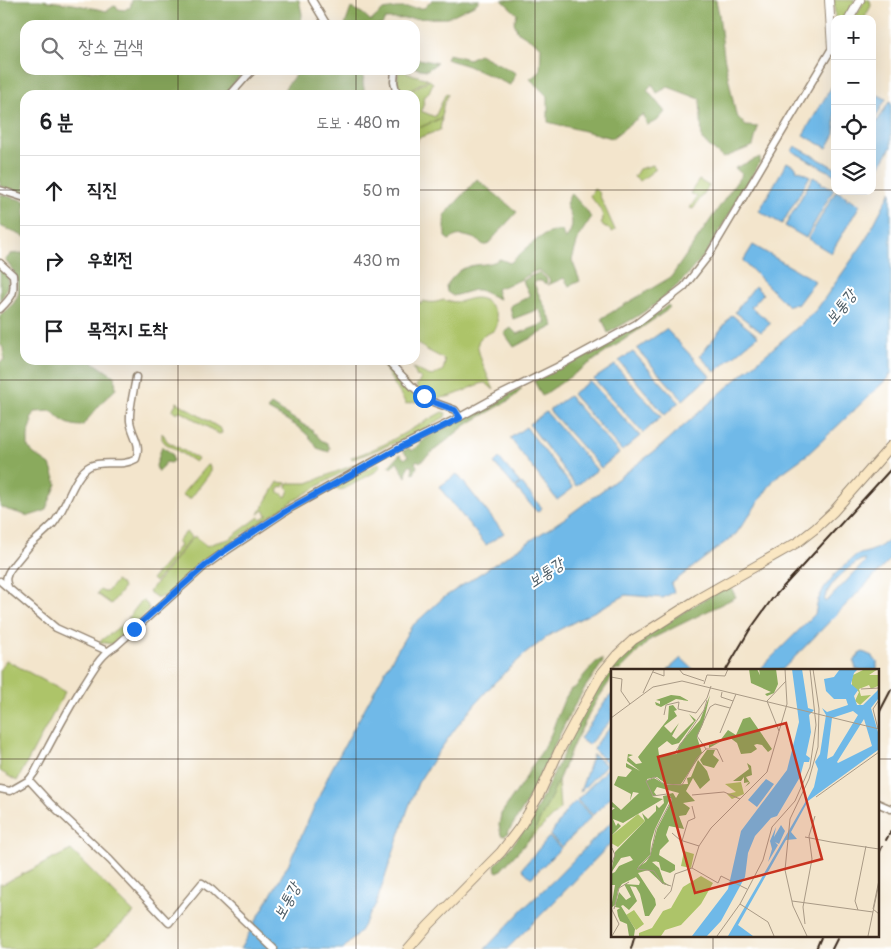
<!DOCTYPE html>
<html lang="ko">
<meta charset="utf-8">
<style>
body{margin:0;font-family:Pangolin,"Poor Story",sans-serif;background:#f2f2f2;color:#202124}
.controls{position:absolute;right:15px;top:15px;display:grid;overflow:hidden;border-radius:10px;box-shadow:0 5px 20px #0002}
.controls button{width:45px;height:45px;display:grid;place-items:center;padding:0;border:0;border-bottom:1px solid #e0e0e0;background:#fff;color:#202124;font:25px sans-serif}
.stop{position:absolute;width:15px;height:15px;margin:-11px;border:4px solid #1a73e8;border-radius:50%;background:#fff}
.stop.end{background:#1a73e8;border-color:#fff;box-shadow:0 1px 5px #0008}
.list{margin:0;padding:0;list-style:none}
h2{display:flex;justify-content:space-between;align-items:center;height:65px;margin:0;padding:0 20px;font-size:21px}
h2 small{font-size:16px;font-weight:400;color:#757577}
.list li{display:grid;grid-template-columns:32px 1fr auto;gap:15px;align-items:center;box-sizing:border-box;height:70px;padding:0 20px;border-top:1px solid #e0e0e0}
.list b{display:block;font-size:19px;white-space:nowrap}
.list em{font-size:16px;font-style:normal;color:#757577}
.icon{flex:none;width:28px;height:28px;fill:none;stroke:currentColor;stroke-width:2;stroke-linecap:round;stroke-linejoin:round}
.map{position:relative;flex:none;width:891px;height:949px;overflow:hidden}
.search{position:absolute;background:#fff;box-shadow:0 5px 20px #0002;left:20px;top:20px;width:400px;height:55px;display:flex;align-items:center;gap:12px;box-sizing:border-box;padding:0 18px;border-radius:15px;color:#757577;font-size:19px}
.panel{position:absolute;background:#fff;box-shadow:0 5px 20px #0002;left:20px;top:90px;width:400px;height:275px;border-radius:15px}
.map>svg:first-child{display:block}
.green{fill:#adc469;stroke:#747744}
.forest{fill:#8aaa5d;stroke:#626a3e}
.water{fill:#6fb9e8;stroke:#557283;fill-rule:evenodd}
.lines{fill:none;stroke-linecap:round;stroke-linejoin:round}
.minor-casing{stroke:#978875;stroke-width:9}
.tertiary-casing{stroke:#978875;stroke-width:10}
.secondary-casing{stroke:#978875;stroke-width:11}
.minor{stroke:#fff;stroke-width:6}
.tertiary{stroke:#fff;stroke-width:8}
.secondary{stroke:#fae7c3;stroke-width:9}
.rail{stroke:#3b2a1e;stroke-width:2}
.route{stroke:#1a73e8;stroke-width:6}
.grid{fill:none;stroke:#3b2a1e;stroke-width:1;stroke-opacity:0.55}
.labels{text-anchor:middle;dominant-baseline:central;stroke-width:4;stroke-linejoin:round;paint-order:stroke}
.water-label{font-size:16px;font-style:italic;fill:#4d5c65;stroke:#fff}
.inset-road{fill:none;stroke:#a99a86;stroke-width:1}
.view{fill:#c8321e;fill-opacity:0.15;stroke:#c8321e;stroke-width:2.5}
.inset-edge{fill:none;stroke:#3b2a1e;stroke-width:2.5}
</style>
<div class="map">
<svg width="891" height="949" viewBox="0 0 891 949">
<rect width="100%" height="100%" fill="#fff"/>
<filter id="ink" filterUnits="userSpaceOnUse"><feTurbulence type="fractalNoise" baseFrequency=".02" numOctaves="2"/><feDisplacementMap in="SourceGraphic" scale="10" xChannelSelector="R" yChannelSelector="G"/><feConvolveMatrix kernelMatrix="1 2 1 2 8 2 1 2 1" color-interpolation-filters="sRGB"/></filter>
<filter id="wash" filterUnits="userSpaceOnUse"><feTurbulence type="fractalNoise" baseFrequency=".0096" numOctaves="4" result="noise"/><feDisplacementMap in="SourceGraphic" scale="20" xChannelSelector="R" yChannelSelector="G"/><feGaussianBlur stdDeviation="1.12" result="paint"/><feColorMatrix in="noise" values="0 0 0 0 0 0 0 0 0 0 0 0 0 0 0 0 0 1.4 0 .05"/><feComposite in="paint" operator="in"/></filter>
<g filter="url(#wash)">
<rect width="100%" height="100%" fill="#f3e5cc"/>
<g class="green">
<path d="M834 0H855L844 19H835Z"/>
<path d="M865 0H870L871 6 864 19H854Z"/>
<path d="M400 72H404L428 79 401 95 397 86 398 73Z"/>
<path d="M429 80 433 83 428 94H427L425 97H423V98L424 99 423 103H424L421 111 435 117 446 93 448 94 443 106 442 117 419 128 442 118 440 130 418 138 415 130V95H404Z"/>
<path d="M653 165 656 169 640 181 634 177 639 169Z"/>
<path d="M699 180 709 186 693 209 690 208 697 197 690 193Z"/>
<path d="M594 189 600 193 599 194 615 230 613 232 601 224C607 214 596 204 590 196Z"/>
<path d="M415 295 419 297 417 301 421 304 423 301C431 303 435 303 443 300 448 301 455 303 462 301 470 299 476 296 484 300 492 303 502 321 495 329 491 334 479 335 478 343 476 352 490 381 494 390L486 383H483C459 391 439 410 416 386L421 379 418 376 417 377 413 368 428 375 433 376 443 370 445 363 444 359 425 349 415 341Z"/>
<path d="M380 360H384L415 392 419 401 406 404Z"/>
<path d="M177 402 221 429 222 433 219 434 182 412 179 411 177 413 172 410Z"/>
<path d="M442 412 446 413 445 417 412 436 359 457 352 459 351 457 359 455 385 444Z"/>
<path d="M162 433 164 435 167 441 198 459 195 462 165 443 162 439Z"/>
<path d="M361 462C311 489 263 519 217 552 198 566 182 582 164 597L163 596 160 598 156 597 149 592 194 536 207 546 214 543 229 539 259 517 261 519 267 515 264 510 258 515 278 482 286 483 284 487 281 486 278 491 286 497 289 490 287 487 288 483H308Z"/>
<path d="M379 463 381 466 375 472 344 489 338 490 336 486Z"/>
<path d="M207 465 210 466V473L191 498 189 499 183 495V493Z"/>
<path d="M186 532 192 537 155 582 152 579 179 547 180 544 177 542Z"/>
<path d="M116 581 122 585 123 589 111 604 97 594 100 590 104 592H107Z"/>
<path d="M142 600 147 604 149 610 137 622 131 621 128 618Z"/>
<path d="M123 624 127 627V630L112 644 99 642Z"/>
<path d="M6 660 65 692 17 781 0 771V671Z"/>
<path d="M558 780 560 809 527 842 535 830Z"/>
<path d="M71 850 134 913 94 949H0V884H3Z"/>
</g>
<g class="forest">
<path d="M0 0H40L73 4 107 11 114 6 117 7 118 9 125 10 127 8H130L132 0H299L302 14 301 25H25V70H247L240 76 224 95H25V195L0 186Z"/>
<path d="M432 0H480L476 4 447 18 385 19 382 25H345L351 8 362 13 371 21 383 10 396 8H424Z"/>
<path d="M502 0H716L719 14 724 56 736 115 746 126 758 127 753 146 723 158 702 140 700 99 668 87 657 93 652 84 647 90 665 112 657 121 647 125 643 114 612 138 548 122V97L530 79 540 72 541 46 517 31 514 22 517 14Z"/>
<path d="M448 54 469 59 479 54 516 73 510 85 468 66 446 59Z"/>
<path d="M415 58 437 63 427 70 415 68Z"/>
<path d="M299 70H365L364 71 363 83 365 95H284L285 88Z"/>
<path d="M760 157V162L707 252 681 282 659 302 636 317 608 333 602 318 671 277 742 174 735 168Z"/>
<path d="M477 179 517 212 487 245H483C479 239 464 234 456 236 454 237 452 239 449 240L445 237V215Z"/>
<path d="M571 193 587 211 591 218 579 236 572 260 580 281 569 286 564 278 548 285 550 280C537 266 535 271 522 279 514 283 504 286 496 289L499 299 479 290H474L453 296 447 292 446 286C452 278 458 270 467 267 478 263 489 266 500 259L510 263C524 252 542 229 562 231L565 240C576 225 572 219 566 204Z"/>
<path d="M0 194 25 201V237L0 226Z"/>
<path d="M21 253 25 254V360H90L115 377 116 389 104 400 82 426C69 426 61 421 52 411L35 412 31 419 32 423 28 436V447L34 454 50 465 57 484 45 511 29 516 8 510 0 506V362L4 360 3 348 0 344V315C4 311 9 308 13 304 25 289 16 272 5 260L11 254Z"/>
<path d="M0 267 8 273C9 284 7 292 0 300Z"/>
<path d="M539 273 546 278 547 281 546 284 541 281H536L534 284 554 326 514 347 504 333 511 328 517 334 546 323 539 309 513 319 510 306 530 296 523 281 530 276Z"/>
<path d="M668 305 670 307 666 311 542 396 534 381 614 339 652 317Z"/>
<path d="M521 388V390L510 400 466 425 420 462 417 460 415 463 417 466 414 474 412 473 413 466H408L406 477 397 461 391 468 389 466 400 454 405 459 408 456 403 451 409 448 412 451 425 439Z"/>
<path d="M271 405 312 430 321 440 327 443 330 448 329 452 317 448C308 429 284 419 267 409Z"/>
<path d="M162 446 172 454 173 461 170 463 166 462 158 472 156 466Z"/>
<path d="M730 586 736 597 651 639 620 670H612V678L595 703 574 743 552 795 535 830 527 842 501 870 498 872 496 871 495 865C510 848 524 832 535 812L582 715 606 673 621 656 635 642 698 603Z"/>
<path d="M602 659 603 662 584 689 569 715 539 778 524 807 507 834 504 836 501 835 499 825 501 814 525 779 530 769 542 751 551 734 556 720 564 700 571 689 575 688 585 674 596 662Z"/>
</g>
<g class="water">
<path d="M835 81V134L827 148 803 135Z"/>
<path d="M872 91 876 93 875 95 877 96 878 95 886 99 872 123Z"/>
<path d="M889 102 891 103V147L879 168 872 164V130Z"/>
<path d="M795 146 835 168V175L792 151Z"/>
<path d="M787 162 797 168 796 170 798 171 799 170 810 176 782 224 759 211Z"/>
<path d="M813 177 822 182 821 184 822 185 824 184 834 189 806 238 785 226Z"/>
<path d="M836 191 847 197 846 199 847 200 849 198 860 205 831 253 808 239Z"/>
<path d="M891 191V373L888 378 808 454 775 478 736 534 671 584 674 592 663 598 626 595 551 634 525 654 495 682 476 703 455 729 434 758 418 783 408 809 376 904 359 933 343 949H240L289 863 330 772 385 671 411 627 443 598 568 516 660 447 724 390 799 326 817 309 865 241Z"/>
<path d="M753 245 815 281 797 305 794 303 792 305 790 304 788 306 743 261Z"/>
<path d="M755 286 763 294 751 307 771 323 761 332 735 312Z"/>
<path d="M732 315 758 336 715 372 700 356Z"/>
<path d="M666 329 710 376 683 400 637 349Z"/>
<path d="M633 352 679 402 665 415 619 361Z"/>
<path d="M615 365 661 417 643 433 594 379Z"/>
<path d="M590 381 640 436 622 451 572 394Z"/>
<path d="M569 396 619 453 601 468 549 410Z"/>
<path d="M546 412 597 470 576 486 529 424Z"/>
<path d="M526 427 573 488 557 500 510 438Z"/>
<path d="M499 458 520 483 515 487 494 463Z"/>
<path d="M457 474 504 533 486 545 439 487Z"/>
<path d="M521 483 542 508 537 512 516 488Z"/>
<path d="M891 538V559L782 670H759L815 614 818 600 824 588 835 574 856 555 871 551 881 546ZM861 560H865V562L827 601H824C827 585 847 568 861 560Z"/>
<path d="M863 652 872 656 877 662V669L876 670H858L856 669 854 662 859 654Z"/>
<path d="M681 658 694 670H668Z"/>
<path d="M612 694V719L588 745 580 739 607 699Z"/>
<path d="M612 726V759L608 764 594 750 597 742Z"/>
<path d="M593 754 606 765 580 792Z"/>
<path d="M608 768 612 772V796L593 815 577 800Z"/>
<path d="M576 801 592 816 562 847 550 836 566 811Z"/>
<path d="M612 821V842L554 902 507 949H485L524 908 554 880Z"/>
<path d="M549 837 561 848 532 877H530L522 869 523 867Z"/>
</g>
</g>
<g filter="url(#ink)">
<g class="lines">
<g class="minor-casing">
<g id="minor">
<path d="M312 0 327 25"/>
<path d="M395 70 394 82 397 95"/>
<path d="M230 95 246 77 253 70"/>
<path d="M415 140 416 142"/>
<path d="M0 190 25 198"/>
<path d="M0 263 13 275C15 294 13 296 0 309"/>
<path d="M387 360 412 386 423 396 433 402 455 410 460 417"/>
<path d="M0 581 56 628 107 651"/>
<path d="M8 587C7 583 5 580 7 576 8 571 12 567 15 563 20 557 25 551 30 545 38 538 46 531 53 524 66 509 74 474 90 466 105 459 121 468 136 459 142 443 132 436 130 421 129 407 134 391 136 377"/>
<path d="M29 780 35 772C51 742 66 712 84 684 93 670 101 654 116 646L206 565 220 555 289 509 396 449 460 417 500 395 557 367 636 324 684 287 709 255 832 48"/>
<path d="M0 789 10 791 29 780 51 804 110 860 169 923 202 883 212 890 274 949"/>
<path d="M877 803 891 809"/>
</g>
</g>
<g class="tertiary-casing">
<g id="tertiary">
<path d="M829 0 832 48"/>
<path d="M849 19 860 0"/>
</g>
</g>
<g class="secondary-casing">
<path id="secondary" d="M408 949 428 926 501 852 520 827 538 797 558 753 579 714 602 673 617 655 633 640 648 631 698 599 798 542 816 528 833 512 891 446"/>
</g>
<use href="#minor" class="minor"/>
<use href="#tertiary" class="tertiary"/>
<use href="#secondary" class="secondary"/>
<g class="rail">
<path d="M726 670 749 631 772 599 891 469"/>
<path d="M877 717 891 690"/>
<path d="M886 840 891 831"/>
<path d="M877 857 882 847"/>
<path d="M631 949 635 935"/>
<path d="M816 949 822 935"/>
<path d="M832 949 839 935"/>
</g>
</g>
</g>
<g class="lines" filter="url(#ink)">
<path class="route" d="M134 629 206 565 220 554 289 509 396 450 460 418 455 410 433 402 424 396"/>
</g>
<path class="grid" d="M178 0V25M356 0V25M535 0V949M713 0V670M178 70V95M356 70V95M0 190H25M415 190H835M872 190H891M178 360V949M356 360V949M0 380H891M0 569H891M0 759H612M877 759H891M713 935V949"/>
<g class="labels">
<g class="water-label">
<text transform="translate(841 307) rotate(-52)">보통강</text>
<text transform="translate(546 573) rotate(-34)">보통강</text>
<text transform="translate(287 901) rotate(-62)">보통강</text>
</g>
</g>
<g transform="translate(611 669)">
<rect width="268" height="268" fill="#f3e5cc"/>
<path d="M254 0H267L258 6H267V17L260 20 258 16 248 20 250 27 260 26 249 36 244 32 248 23 241 17V10L242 6ZM130 113 133 125 121 130 116 125 125 123 114 115ZM27 145 34 152 7 178 0 174V167ZM73 182 83 185 80 199 70 197ZM90 207 102 214 90 235 70 256 54 261 50 267H28V264L41 259 52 242 60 239 72 218ZM23 241 33 255 25 261 15 246Z" fill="#adc469"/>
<path d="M138 0H146L149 6 148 0H165L167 15 163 24 156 27 154 25 160 23 140 14ZM60 26 69 27 78 32 65 30 50 38 45 36 44 33 49 35V32L45 31ZM99 26 92 55 86 68 91 84 70 115H55L46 108 36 110 42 128 52 130 12 154 2 150 5 157 7 154 10 157 0 167V142L4 139 0 138V132L10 141 28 124 22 123 19 132 20 125 3 116 7 107 15 108 21 101 15 98V94L29 102 16 92 17 85 22 86 17 88 25 95 31 94 27 88 57 50 58 37 62 36 66 41 63 42 66 47 53 57 60 64 68 54 61 67 65 70 83 52 78 45 85 51 68 74 61 76 56 72 47 79 48 86 66 85 68 76 89 51ZM139 48 161 80 157 83 151 76 146 75 143 76 146 80 140 84 130 85 126 74 118 68 98 79V76L108 73 117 61 125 66 132 50ZM96 81H104L102 86 108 91 103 99 92 96 89 91ZM87 91 96 102 99 111 89 120 82 109 75 122 84 132 72 134 79 139 75 146 68 147 73 160 58 157 55 166 58 172 49 181 48 186 64 196V201L59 204 50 201 48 193H45L47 192 41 193 48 199 53 213 59 217 52 215 37 201 27 204 44 230 45 236 38 247H34L29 225 25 218 19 217 26 232 18 241 12 236 10 237 24 260 23 267H18L16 255 9 252 7 247 6 241 9 239 4 238 8 223 15 231 20 228 13 215 28 216 29 213 25 208 11 215 7 221 5 235 0 239 4 216H0V205L4 203 8 197 22 191 19 187 10 189 0 204 4 183 34 152 31 144 37 150 45 142V136L48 139 53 134 52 127 57 126 59 130 44 160 40 173 39 186 27 198 35 193 39 187 46 160 61 131 58 125 62 124 65 129 68 124 46 118 43 123 46 127H42L35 112 43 109 55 116 77 115 76 109 80 108ZM136 94 140 97 141 106 135 108 139 114 134 118 138 113 133 114V108L130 112H122L138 100Z" fill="#8aaa5d"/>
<path d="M181 0H191L197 39 203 41 198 46 200 63 195 86 199 89 198 93H193L189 108 166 147 160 149 144 167 137 184 134 208 110 252 96 267H81L117 220 130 162 176 101 188 53ZM229 0H247L243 4 240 15 247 21 243 27 246 36H252L267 21V30L260 39 267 63V81L197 132 180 163 186 170 175 171 127 256 142 267H117L203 118 207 100 204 93 209 85 215 46 211 39 216 43 237 36 235 30H223L215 22 213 10 223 8ZM242 42 247 46 222 87 216 90 221 49ZM253 50 261 77 227 94 226 93ZM155 110 163 115 146 138 137 131ZM170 156 174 162 168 175 164 173 167 176 157 193 161 180 159 172 165 158 163 168Z" fill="#6fb9e8" fill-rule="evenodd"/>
<path class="inset-road" d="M68 0 72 5 93 12M42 3 53 7V0M0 8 11 10 10 22 19 35M93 15 96 6 114 7 117 0M250 20 268 19M111 23 110 28 122 32M32 24 43 0M53 46 55 36 68 33 67 40 85 44 96 29 100 17M0 49 42 18 71 12 268 60M267 60 262 40 268 31M168 62 156 32 175 12M109 64 125 25M95 80H106L112 93M65 82 93 41 96 31M81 126 113 123 129 130M205 128 268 83M61 164 69 171 88 177M194 168 220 173M71 172 77 152 84 149 81 137M220 173 268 180M0 196 4 186 1 179M81 199 88 177 100 159 156 103 176 35 174 0M268 211 262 240 268 245M60 217 51 214 43 202 26 200 39 187 45 160 61 130 56 125 42 127 35 112 44 108 53 115 71 116 86 89 95 80 86 67 99 38 104 35 119 39M53 230 60 222 64 205 81 199 107 214 110 207 136 220M181 232 262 243M129 235 157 253 163 267M0 239 8 255 1 267M3 240 8 219 18 213M247 241 244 232 255 177M194 255 192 238 201 190 198 167 204 147M106 267 129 235 152 191 161 158 184 132 199 98 205 56 199 0M196 267 182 237 174 201 179 150 198 110 207 78 208 40 202 0M257 267 268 214"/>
<path class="view" d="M175 54 211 190 84 224 47 88Z"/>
<rect width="268" height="268" class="inset-edge"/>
</g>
</svg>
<div class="controls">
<button>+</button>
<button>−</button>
<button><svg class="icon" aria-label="locate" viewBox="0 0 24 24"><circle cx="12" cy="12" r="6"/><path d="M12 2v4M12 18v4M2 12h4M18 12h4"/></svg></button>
<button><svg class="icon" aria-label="layers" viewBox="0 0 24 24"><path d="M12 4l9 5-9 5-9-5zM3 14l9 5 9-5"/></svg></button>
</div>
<div class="stop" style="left:424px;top:396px"></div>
<div class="stop end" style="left:134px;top:629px"></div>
<div class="search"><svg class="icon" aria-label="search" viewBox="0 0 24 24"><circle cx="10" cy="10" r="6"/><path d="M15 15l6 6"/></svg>장소 검색</div>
<section class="panel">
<h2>6 분<small>도보 · 480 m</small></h2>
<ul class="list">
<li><svg class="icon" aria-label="ahead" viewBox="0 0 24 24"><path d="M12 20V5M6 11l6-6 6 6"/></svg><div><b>직진</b></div><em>50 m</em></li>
<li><svg class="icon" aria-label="right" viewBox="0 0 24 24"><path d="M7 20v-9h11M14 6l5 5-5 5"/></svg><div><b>우회전</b></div><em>430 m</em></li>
<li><svg class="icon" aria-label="arrive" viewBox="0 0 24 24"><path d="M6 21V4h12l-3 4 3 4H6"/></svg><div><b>목적지 도착</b></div></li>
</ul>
</section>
</div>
